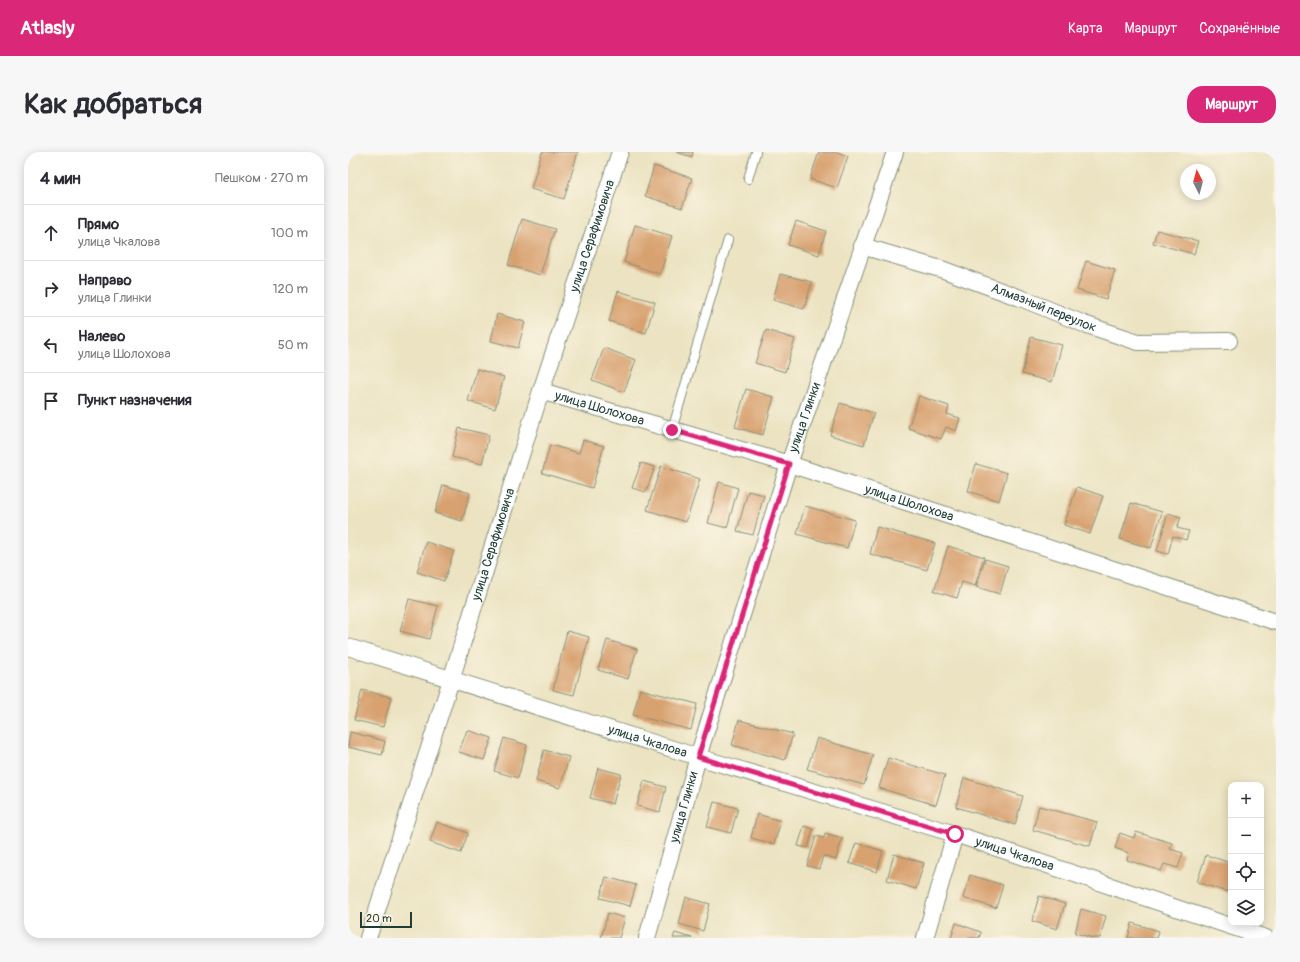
<!DOCTYPE html>
<html lang="ru">
<meta charset="utf-8">
<style>
body{margin:0;font-family:Pangolin,sans-serif;background:#f7f7f7;color:#2b2b33}
.controls{position:absolute;right:12px;bottom:12px;display:grid;overflow:hidden;border-radius:8px;box-shadow:0 2px 10px #0003}
.controls button{width:36px;height:36px;display:grid;place-items:center;padding:0;border:0;border-bottom:1px solid #e1e1e2;background:#fff;color:#2b2b33;font:20px sans-serif}
.compass{position:absolute;left:832px;top:12px;width:36px;height:36px;border-radius:50%;background:#fff;box-shadow:0 2px 10px #0003;rotate:354deg}
.scale{position:absolute;left:12px;bottom:10px;width:52px;box-sizing:border-box;padding-left:4px;border:2px solid #1f3d34;border-top:0;font-size:11px;line-height:14px;white-space:nowrap;color:#1f3d34;-webkit-text-stroke:3px #fcf5e5;paint-order:stroke}
.stop{position:absolute;width:12px;height:12px;margin:-9px;border:3px solid #db2777;border-radius:50%;background:#fff}
.stop.end{background:#db2777;border-color:#fff;box-shadow:0 1px 4px #0008}
.list{margin:0;padding:0;list-style:none}
h2{display:flex;justify-content:space-between;align-items:center;height:52px;margin:0;padding:0 16px;font-size:17px}
h2 small{font-size:13px;font-weight:400;color:#7c7c81}
.list li{display:grid;grid-template-columns:26px 1fr auto;gap:12px;align-items:center;box-sizing:border-box;height:56px;padding:0 16px;border-top:1px solid #e1e1e2}
.list b{display:block;font-size:15px;white-space:nowrap}
.list p{margin:0;font-size:13px;white-space:nowrap;color:#7c7c81}
.list em{font-size:13px;font-style:normal;color:#7c7c81}
.icon{flex:none;width:22px;height:22px;fill:none;stroke:currentColor;stroke-width:2;stroke-linecap:round;stroke-linejoin:round}
.map{position:relative;flex:none;width:928px;height:786px;overflow:hidden;border-radius:16px}
header{display:flex;align-items:center;gap:24px;box-sizing:border-box;height:56px;padding:0 20px;background:#db2777;color:#fff}
header strong{font-size:19px}
nav{display:flex;gap:22px;margin-inline-start:auto;font-size:14px}
.intro{display:flex;align-items:center;justify-content:space-between;box-sizing:border-box;height:96px;padding:0 24px}
h1{margin:0;font-size:28px}
.button{padding:10px 18px;border-radius:16px;background:#db2777;color:#fff;font-size:14px;font-weight:700}
main{display:flex;gap:24px;padding:0 24px}
aside{flex:1;background:#fff;border-radius:16px;box-shadow:0 2px 10px #0003}
.map>svg:first-child{display:block}
.building{fill:#d8a16f}
.lines{fill:none;stroke-linecap:round;stroke-linejoin:round}
.lane-casing{stroke:#85907a;stroke-width:10}
.street-casing{stroke:#85907a;stroke-width:18}
.lane{stroke:#fff;stroke-width:8}
.street{stroke:#fff;stroke-width:16}
.route{stroke:#db2777;stroke-width:5}
.labels{text-anchor:middle;dominant-baseline:central;stroke-width:3;stroke-linejoin:round;paint-order:stroke}
.street-label{font-size:13px;fill:#1f3d34;stroke:#fcf5e5}
</style>
<header>
<strong>Atlasly</strong>
<nav><a>Карта</a><a>Маршрут</a><a>Сохранённые</a></nav>
</header>
<div class="intro"><h1>Как добраться</h1><a class="button">Маршрут</a></div>
<main>
<aside>
<h2>4 мин<small>Пешком · 270 m</small></h2>
<ul class="list">
<li><svg class="icon" aria-label="ahead" viewBox="0 0 24 24"><path d="M12 20V5M6 11l6-6 6 6"/></svg><div><b>Прямо</b><p>улица Чкалова</p></div><em>100 m</em></li>
<li><svg class="icon" aria-label="right" viewBox="0 0 24 24"><path d="M7 20v-9h11M14 6l5 5-5 5"/></svg><div><b>Направо</b><p>улица Глинки</p></div><em>120 m</em></li>
<li><svg class="icon" aria-label="left" viewBox="0 0 24 24"><path d="M17 20v-9H6M10 6l-5 5 5 5"/></svg><div><b>Налево</b><p>улица Шолохова</p></div><em>50 m</em></li>
<li><svg class="icon" aria-label="arrive" viewBox="0 0 24 24"><path d="M6 21V4h12l-3 4 3 4H6"/></svg><div><b>Пункт назначения</b></div></li>
</ul>
</aside>
<div class="map">
<svg width="928" height="786" viewBox="0 0 928 786">
<rect width="100%" height="100%" fill="#fcf5e5"/>
<filter id="ink" filterUnits="userSpaceOnUse"><feTurbulence type="fractalNoise" baseFrequency=".025" numOctaves="2"/><feDisplacementMap in="SourceGraphic" scale="8" xChannelSelector="R" yChannelSelector="G"/><feConvolveMatrix kernelMatrix="1 2 1 2 8 2 1 2 1" color-interpolation-filters="sRGB"/></filter>
<filter id="wash" filterUnits="userSpaceOnUse"><feTurbulence type="fractalNoise" baseFrequency=".012" numOctaves="4" result="noise"/><feDisplacementMap in="SourceGraphic" scale="16" xChannelSelector="R" yChannelSelector="G"/><feGaussianBlur stdDeviation="0.9" result="paint"/><feColorMatrix in="noise" values="0 0 0 0 0 0 0 0 0 0 0 0 0 0 0 0 0 1.4 0 .05"/><feComposite in="paint" operator="in"/></filter>
<g filter="url(#wash)">
<rect width="100%" height="100%" fill="#ebe3c1"/>
<g id="blocks">
<g class="building">
<path d="M194 0H230L216 47 183 37Z"/>
<path d="M328 0H345L344 5Z"/>
<path d="M471 0H489L500 4 489 36 462 27Z"/>
<path d="M306 14 344 26 334 56 297 44Z"/>
<path d="M174 67 207 77 192 123 160 113Z"/>
<path d="M448 69 478 79 471 103 440 93Z"/>
<path d="M287 73 324 84 312 122 276 110Z"/>
<path d="M809 78 850 89 846 102 805 91Z"/>
<path d="M738 109 767 118 758 147 729 138Z"/>
<path d="M432 122 464 130 456 157 425 148Z"/>
<path d="M270 139 307 150 298 181 261 169Z"/>
<path d="M149 162 177 170 170 196 143 189Z"/>
<path d="M418 178 447 187 437 220 407 211Z"/>
<path d="M683 185 714 193 704 230 674 222Z"/>
<path d="M256 196 288 208 276 240 244 228Z"/>
<path d="M129 217 156 225 147 257 120 249Z"/>
<path d="M398 237 426 245 415 283 387 275Z"/>
<path d="M571 244 601 254 599 262 612 266 608 279 598 275 593 287 560 276Z"/>
<path d="M492 251 526 261 516 293 482 283Z"/>
<path d="M111 276 141 283 134 312 104 305Z"/>
<path d="M235 288 256 294 244 336 194 321 202 293 231 301Z"/>
<path d="M293 311 307 315 298 340 284 336Z"/>
<path d="M628 312 659 321 651 349 620 339Z"/>
<path d="M313 314 352 327 338 370 299 358Z"/>
<path d="M371 330 390 336 379 376 360 371Z"/>
<path d="M95 333 122 341 114 369 87 361Z"/>
<path d="M729 335 755 344 742 382 716 373Z"/>
<path d="M400 339 416 343 405 383 389 379Z"/>
<path d="M783 351 814 360 803 396 772 387Z"/>
<path d="M457 354 507 368 499 396 449 382Z"/>
<path d="M820 361 833 365 829 376 841 379 838 388 825 384 820 402 809 399Z"/>
<path d="M529 375 587 391 579 418 522 402Z"/>
<path d="M78 390 106 399 96 429 69 420Z"/>
<path d="M600 394 636 405 627 434 614 430 609 446 586 439Z"/>
<path d="M637 407 660 414 652 442 628 435Z"/>
<path d="M61 447 90 454 81 487 52 479Z"/>
<path d="M219 479 241 485 226 543 205 538Z"/>
<path d="M259 488 289 497 280 527 250 518Z"/>
<path d="M292 537 349 552 343 578 285 563Z"/>
<path d="M14 538 43 545 35 575 6 568Z"/>
<path d="M391 568 445 582 437 608 384 593Z"/>
<path d="M119 578 144 586 136 608 111 600Z"/>
<path d="M2 580 37 589 34 603 0 595Z"/>
<path d="M156 586 179 593 170 626 146 619Z"/>
<path d="M469 586 525 603 516 633 459 617Z"/>
<path d="M196 598 221 605 212 636 188 629Z"/>
<path d="M540 606 597 623 588 653 531 636Z"/>
<path d="M250 616 273 622 265 652 242 646Z"/>
<path d="M616 626 675 644 667 673 608 655Z"/>
<path d="M296 629 318 635 312 660 289 654Z"/>
<path d="M366 650 390 656 383 681 359 675Z"/>
<path d="M691 654 749 670 742 694 685 678Z"/>
<path d="M409 662 433 669 426 692 403 686Z"/>
<path d="M89 670 120 681 113 701 82 690Z"/>
<path d="M456 674 465 677 460 696 450 694Z"/>
<path d="M788 680 824 691 822 697 835 701 830 716 816 712 813 719 779 708 781 701 767 696 772 681 786 686Z"/>
<path d="M477 681 494 686 488 708 475 704 471 717 459 714 468 684 476 686Z"/>
<path d="M508 691 535 699 529 720 501 711Z"/>
<path d="M546 702 576 711 568 737 539 728Z"/>
<path d="M858 703 883 711V741L849 730Z"/>
<path d="M622 723 655 733 648 756 615 746Z"/>
<path d="M258 725 288 733 282 754 252 746Z"/>
<path d="M691 744 717 752 709 777 684 769Z"/>
<path d="M338 745 362 752 355 779 331 772Z"/>
<path d="M733 757 758 764 752 786H745L727 781Z"/>
<path d="M260 761 277 766 271 786H253Z"/>
<path d="M608 771 633 780 631 786H603Z"/>
<path d="M784 771 811 779 809 786H780Z"/>
<path d="M327 781 344 786H325Z"/>
</g>
</g>
</g>
<g filter="url(#ink)">
<use href="#blocks" fill-opacity="0" stroke="#85907a" stroke-width="1"/>
<g class="lines">
<g class="lane-casing">
<g id="lane">
<path d="M400 27 408 0"/>
<path d="M324 278 380 88"/>
</g>
</g>
<g class="street-casing">
<g id="street">
<path id="s1" d="M514 94 596 118 675 147 736 172 790 190 881 189"/>
<path id="s2" d="M193 239 441 312 928 470"/>
<path id="s3" d="M0 495 350 605 607 682 918 786"/>
<path id="s4" d="M20 786 103 528 193 239 272 0"/>
<path id="s5" d="M299 786 350 605 441 312 547 0"/>
<path d="M577 786 607 682"/>
</g>
</g>
<use href="#lane" class="lane"/>
<use href="#street" class="street"/>
</g>
</g>
<g class="lines" filter="url(#ink)">
<path class="route" d="M324 278 441 312 350 605 607 682"/>
</g>
<g class="labels">
<g class="street-label">
<text stroke="none"><textPath href="#s4" startOffset="737">улица Серафимовича</textPath></text>
<text stroke="none"><textPath href="#s1" startOffset="192">Алмазный переулок</textPath></text>
<text stroke="none"><textPath href="#s2" startOffset="61">улица Шолохова</textPath></text>
<text stroke="none"><textPath href="#s5" startOffset="544">улица Глинки</textPath></text>
<text stroke="none"><textPath href="#s2" startOffset="385">улица Шолохова</textPath></text>
<text stroke="none"><textPath href="#s4" startOffset="413">улица Серафимовича</textPath></text>
<text stroke="none"><textPath href="#s3" startOffset="314">улица Чкалова</textPath></text>
<text stroke="none"><textPath href="#s5" startOffset="136">улица Глинки</textPath></text>
<text stroke="none"><textPath href="#s3" startOffset="698">улица Чкалова</textPath></text>
</g>
</g>
</svg>
<div class="controls">
<button>+</button>
<button>−</button>
<button><svg class="icon" aria-label="locate" viewBox="0 0 24 24"><circle cx="12" cy="12" r="6"/><path d="M12 2v4M12 18v4M2 12h4M18 12h4"/></svg></button>
<button><svg class="icon" aria-label="layers" viewBox="0 0 24 24"><path d="M12 4l9 5-9 5-9-5zM3 14l9 5 9-5"/></svg></button>
</div>
<svg class="compass" viewBox="-18 -18 36 36"><path d="M0-13l5 13h-10z" fill="#e53935"/><path d="M0 13l5-13h-10z" fill="#7c7c81"/></svg>
<div class="scale">20 m</div>
<div class="stop" style="left:607px;top:682px"></div>
<div class="stop end" style="left:324px;top:278px"></div>
</div>
</main>
